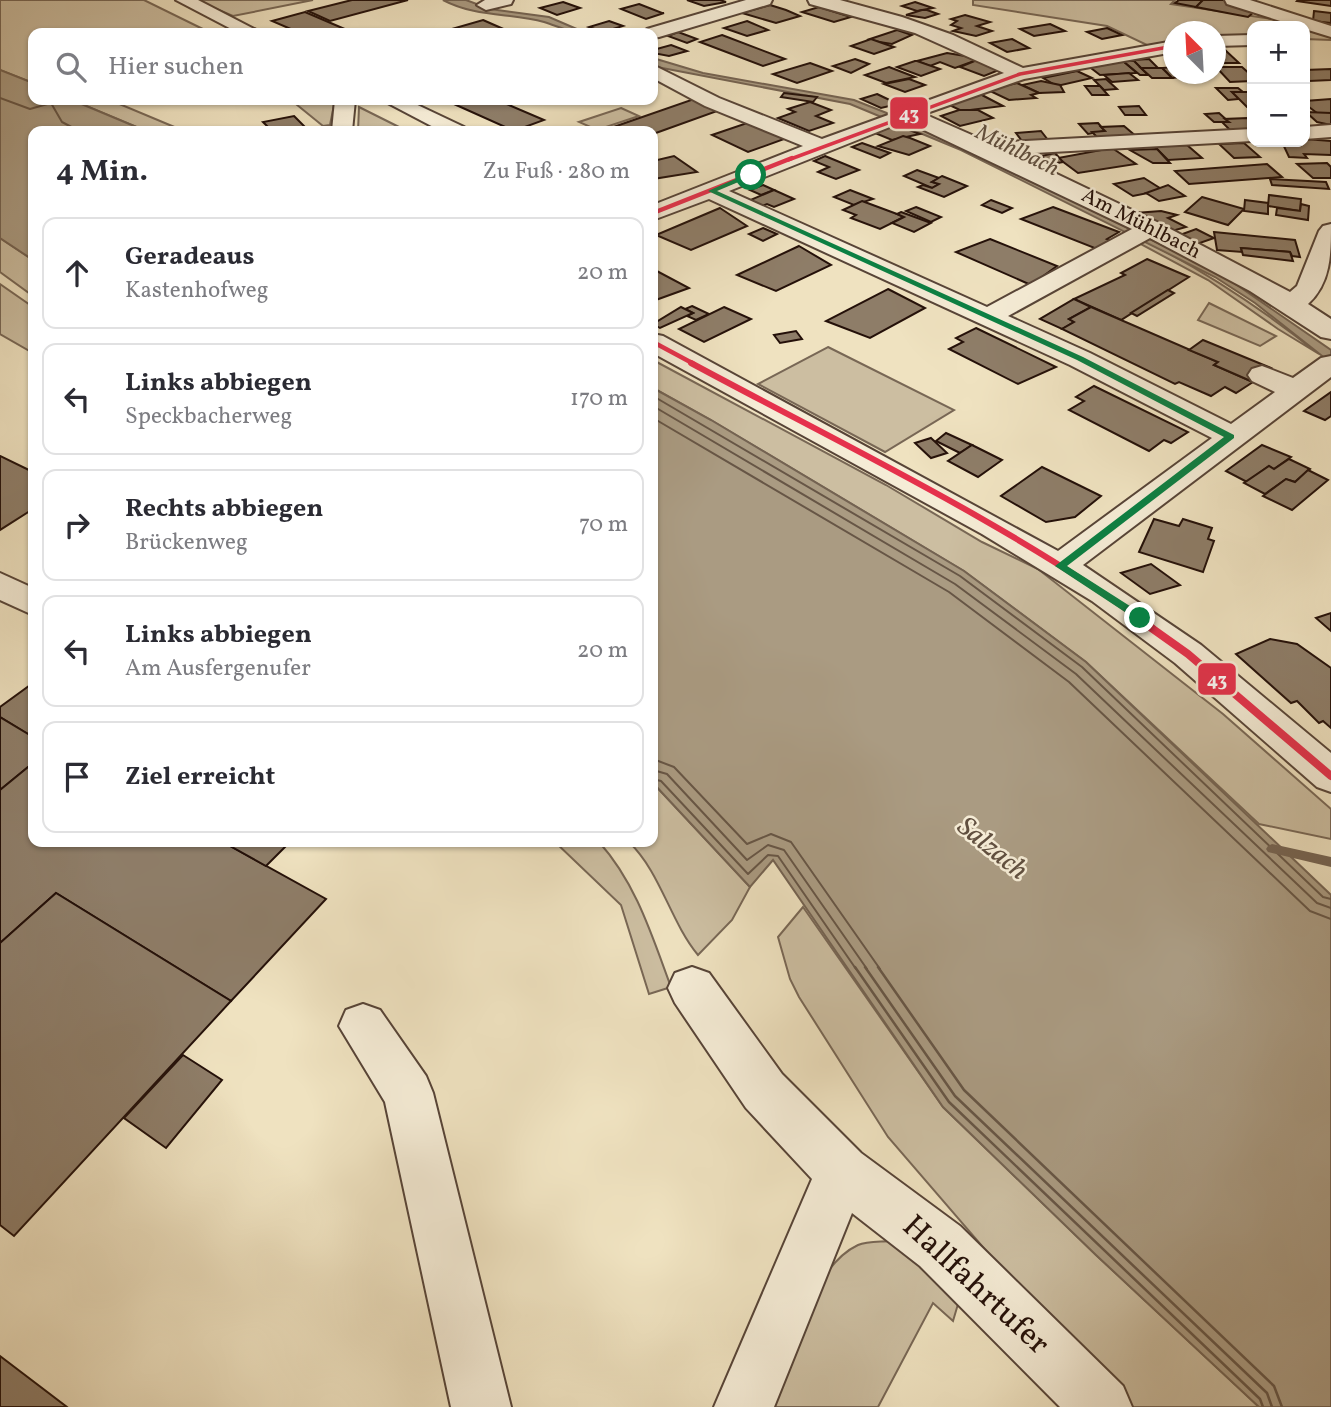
<!DOCTYPE html>
<html lang="de">
<meta charset="utf-8">
<style>
body{margin:0;font-family:Vollkorn,serif;background:#f2f2f3;color:#2b2b33}
.controls{position:absolute;right:21px;top:21px;display:grid;overflow:hidden;border-radius:14px;box-shadow:0 2px 5px #0004}
.controls button{width:63px;height:63px;display:grid;place-items:center;padding:0;border:0;border-bottom:2px solid #e1e1e2;background:#fff;color:#2b2b33;font:35px sans-serif}
.compass{position:absolute;left:1163px;top:21px;width:63px;height:63px;border-radius:50%;background:#fff;box-shadow:0 2px 5px #0004;rotate:336deg}
.stop{position:absolute;width:21px;height:21px;margin:-16px;border:5px solid #0b8043;border-radius:50%;background:#fff}
.stop.end{background:#0b8043;border-color:#fff;box-shadow:0 2px 7px #0008}
.list{margin:0;padding:0;list-style:none}
h2{display:flex;justify-content:space-between;align-items:center;height:91px;margin:0;padding:0 28px;font-size:30px}
h2 small{font-size:23px;font-weight:400;color:#7c7c81}
.list li{display:grid;grid-template-columns:46px 1fr auto;gap:21px;align-items:center;box-sizing:border-box;height:112px;margin:0 14px 14px;padding:0 14px;border:2px solid #e1e1e2;border-radius:14px}
.list b{display:block;font-size:26px;white-space:nowrap}
.list p{margin:0;font-size:23px;white-space:nowrap;color:#7c7c81}
.list em{font-size:23px;font-style:normal;color:#7c7c81}
.icon{flex:none;width:38px;height:38px;fill:none;stroke:currentColor;stroke-width:2;stroke-linecap:round;stroke-linejoin:round}
.map{position:relative;flex:none;width:1331px;height:1407px;overflow:hidden}
.search{position:absolute;background:#fff;box-shadow:0 2px 5px #0004;left:28px;top:28px;width:630px;height:77px;display:flex;align-items:center;gap:18px;box-sizing:border-box;padding:0 24px;border-radius:14px;color:#7c7c81;font-size:26px}
.panel{position:absolute;background:#fff;box-shadow:0 2px 5px #0004;left:28px;top:126px;width:630px;height:721px;border-radius:14px}
.map>svg:first-child{display:block}
.green{fill:#ccbea1;stroke:#786755;stroke-width:2}
.water{fill:#aa9b82;stroke:#746352;stroke-width:2}
.lines{fill:none;stroke-linecap:round;stroke-linejoin:round}
.shore-far1{stroke:#675646;stroke-width:2}
.shore{stroke:#675646;stroke-width:2.5}
.stream{fill:#746352;fill-rule:evenodd}
.building{fill:#8e7d68;stroke:#241009;stroke-width:2}
.minor-casing{stroke:#574437;stroke-width:4}
.minor{fill:#f5ecd6;fill-rule:evenodd}
.bus-1-far3-casing{stroke:#f5ecd6;stroke-width:6}
.bus-1-far2-casing{stroke:#f5ecd6;stroke-width:8}
.bus-1-far1-casing{stroke:#f5ecd6;stroke-width:10}
.bus-1-casing{stroke:#f5ecd6;stroke-width:13}
.bus-1-far3{stroke:#e5314c;stroke-width:3.5}
.bus-1-far2{stroke:#e5314c;stroke-width:4.5}
.bus-1-far1{stroke:#e5314c;stroke-width:6}
.bus-1{stroke:#e5314c;stroke-width:8}
.route{fill:#0b8043}
.labels{text-anchor:middle;dominant-baseline:central;stroke-width:5;stroke-linejoin:round;paint-order:stroke}
.far-street-label{font-size:21px;fill:#241009;stroke:#f5ecd6}
.far-water-label{font-size:23px;font-style:italic;fill:#604f3f;stroke:#f5ecd6}
.water-label{font-size:28px;font-style:italic;fill:#604f3f;stroke:#f5ecd6}
.near-street-label{font-size:32px;fill:#241009;stroke:#f5ecd6}
.line-badge{stroke:#f5ecd6;stroke-width:2.5}
.badge-label{font-size:19px;text-anchor:middle;font-weight:bold;fill:#fff}
</style>
<div class="map">
<svg width="1331" height="1407" viewBox="0 0 1331 1407">
<rect width="100%" height="100%" fill="#efe2c0"/>
<filter id="stains"><feTurbulence type="fractalNoise" baseFrequency=".00286" numOctaves="4"/><feColorMatrix values="0 0 0 0 .2 0 0 0 0 .09 0 0 0 0 .02 0 0 0 .5 -.17"/></filter>
<radialGradient id="worn" r=".72"><stop offset=".6" stop-color="#630" stop-opacity="0"/><stop offset="1" stop-color="#630" stop-opacity=".3"/></radialGradient>
<g class="green">
<path d="M0 0H144L211 33H33V83L0 70Z"/>
<path d="M195 0H313L233 16Z"/>
<path d="M973 0H1175L1171 4 1299 23 1331 34V40L1305 39V26H1252V38H1216V32H1174L1173 41 1149 46 1107 26 973 5Z"/>
<path d="M72 100H110L184 131H146Z"/>
<path d="M291 100H335L330 125 323 126Z"/>
<path d="M359 107 407 131 392 128 358 131Z"/>
<path d="M621 108 639 116 597 130 579 122Z"/>
<path d="M0 238 33 260V296L0 272Z"/>
<path d="M1141 239C1206 271 1262 309 1319 354L1278 329 1208 280 1135 241Z"/>
<path d="M0 284 33 307V353L0 334Z"/>
<path d="M1209 303 1276 336 1260 346 1198 320Z"/>
<path d="M828 347 954 410 885 452 758 384Z"/>
<path d="M653 360 886 485 982 542 1038 569 1223 714 1331 809V839L1259 824 1086 662 964 571 711 420 653 388Z"/>
<path d="M653 783 750 887 732 920 698 955C670 921 661 873 629 842H653Z"/>
<path d="M555 842H599C636 883 652 936 671 987L649 994 621 905Z"/>
<path d="M803 907 943 1107 1096 1255 1259 1407H1128L1076 1355 888 1137 799 997 790 979 778 937Z"/>
<path d="M890 1241 961 1294 953 1321 933 1303 878 1407H769C788 1360 810 1267 858 1245 867 1241 881 1242 890 1241Z"/>
</g>
<g class="water">
<path d="M443 0H466L490 9 549 17 586 33C570 33 560 27 544 22 510 13 475 17 443 0Z"/>
<path d="M653 58 703 73 854 100 922 127 1221 274 1331 350V363L1255 303 1215 277 961 150 850 104 657 67 653 66Z"/>
<path d="M0 70 33 83V100H72L146 131H33V260L0 238Z"/>
<path d="M653 388 711 420 964 571 1086 662 1331 895V1407H1259L1096 1255 943 1107 773 860 750 887 653 783Z"/>
</g>
<g class="lines">
<g class="shore-far1">
<path d="M0 98 30 109 51 103 62 122 79 131"/>
<path d="M653 396 960 576 1082 667 1323 897 1331 899"/>
<path d="M653 406 955 584 1076 674 1317 903 1331 908"/>
<path d="M653 418 949 592 1069 682 1310 911 1331 919"/>
<path d="M653 759 674 767 747 844 771 834 791 842 880 969"/>
<path d="M653 770 667 774 747 860 768 845 784 850 867 969"/>
<path d="M653 779 661 781 748 874 768 855 778 856 856 969"/>
</g>
<g class="shore">
<path d="M855 967 949 1102 1260 1399 1263 1407"/>
<path d="M865 967 955 1096 1267 1393 1272 1407"/>
<path d="M878 967 964 1090 1274 1386 1282 1407"/>
</g>
<path class="stream" d="M1272 844 1331 857V867L1268 852 1266 849 1268 846Z"/>
</g>
<g class="building">
<path d="M352 0H408L330 21 308 11Z"/>
<path d="M687 0H720L726 2 704 6Z"/>
<path d="M1179 0H1203L1196 7 1175 3Z"/>
<path d="M1203 0H1229L1254 12 1248 17 1196 7Z"/>
<path d="M1331 0V6L1297 1 1298 0Z"/>
<path d="M563 2 580 8 557 15 540 8Z"/>
<path d="M915 2 933 8 917 11 902 6Z"/>
<path d="M639 4 662 13H664L646 19 621 9Z"/>
<path d="M770 5 786 10 800 16 776 23 742 13Z"/>
<path d="M819 7 851 17 834 22 802 12Z"/>
<path d="M922 10H927L938 14 925 18 906 15Z"/>
<path d="M1314 11 1331 13V23L1313 21Z"/>
<path d="M305 12 354 33H300L272 21Z"/>
<path d="M965 15 990 22 977 26 992 31 976 36 953 31 961 28 951 25 957 21 951 19Z"/>
<path d="M483 20 508 31 438 33Z"/>
<path d="M609 21 623 26 603 32 589 27Z"/>
<path d="M747 21 768 30 747 36 724 28Z"/>
<path d="M1050 24 1065 31 1034 36 1020 29Z"/>
<path d="M1107 28 1122 35 1102 39 1087 32Z"/>
<path d="M897 30 912 35 892 44 867 40Z"/>
<path d="M678 32 697 39 687 43 668 36Z"/>
<path d="M722 35 785 59 763 66 700 42Z"/>
<path d="M871 39 885 44 894 47 874 54 851 46Z"/>
<path d="M1012 39 1029 48 1007 52 990 43Z"/>
<path d="M671 45 687 51 669 56 653 53V50Z"/>
<path d="M1216 49H1224L1239 63H1216Z"/>
<path d="M947 53 965 56 977 60 955 68 940 62 930 66 917 61Z"/>
<path d="M855 59 869 64 851 73 833 66Z"/>
<path d="M1149 59 1158 68H1141L1133 60Z"/>
<path d="M977 60 999 70 984 76 960 67Z"/>
<path d="M915 61H917L940 69 921 76 897 67Z"/>
<path d="M1123 61 1137 73 1100 75 1087 65Z"/>
<path d="M1123 61H1134L1148 75H1140Z"/>
<path d="M810 63 832 71 797 83 773 74Z"/>
<path d="M889 67 915 77 886 83 865 75Z"/>
<path d="M1174 67V74L1201 75 1172 78 1162 68Z"/>
<path d="M1216 67H1242L1252 76V81L1230 82Z"/>
<path d="M1141 68H1162L1172 78H1152Z"/>
<path d="M1331 69V80L1309 81 1305 77V70Z"/>
<path d="M1077 71 1092 78 1057 86 1043 78Z"/>
<path d="M1129 73 1138 80 1112 82 1104 75Z"/>
<path d="M909 79 925 85 905 92 884 84Z"/>
<path d="M1106 79 1117 89 1104 90 1094 80Z"/>
<path d="M1041 81 1060 85 1064 92 1039 93 1022 85Z"/>
<path d="M1017 83 1039 93 1031 95 1036 98 1009 100 988 90Z"/>
<path d="M1085 86H1100L1108 95H1092Z"/>
<path d="M1216 88H1238L1243 92H1232L1239 99 1228 100Z"/>
<path d="M1232 92H1252V107H1247Z"/>
<path d="M784 93 817 97 813 102 781 97Z"/>
<path d="M877 94 898 104 881 108 861 99Z"/>
<path d="M980 94 1003 106 962 111 947 104Z"/>
<path d="M694 99 720 110 653 134V131H602Z"/>
<path d="M1331 99V113H1317L1305 104V101Z"/>
<path d="M445 100H497L544 120 514 131Z"/>
<path d="M810 102 831 110 816 116 833 123 809 131 778 118 795 112 788 109Z"/>
<path d="M1139 106 1146 115H1125L1119 107Z"/>
<path d="M959 110H978L993 118 960 126 941 116Z"/>
<path d="M1306 112 1331 113V125L1317 122Z"/>
<path d="M1219 113 1229 122H1214L1205 114Z"/>
<path d="M294 116 308 130 272 131 263 122Z"/>
<path d="M1248 118 1252 121V132L1233 133 1222 122H1229L1225 119Z"/>
<path d="M750 122 787 138 748 152 712 135Z"/>
<path d="M1098 123 1105 131 1088 134 1079 124Z"/>
<path d="M896 125 920 134 892 140 875 133Z"/>
<path d="M1124 126 1137 137 1101 141 1092 132 1105 131 1101 127Z"/>
<path d="M1041 131 1048 140 1022 141 1016 133Z"/>
<path d="M903 136 910 138 930 146 909 155 878 146Z"/>
<path d="M1305 139 1331 141V155L1304 154 1307 158 1289 157 1282 142H1305Z"/>
<path d="M862 143 890 153 880 158 852 147Z"/>
<path d="M1244 143 1260 157 1234 158 1219 144Z"/>
<path d="M1187 145 1202 158 1168 160 1154 146Z"/>
<path d="M1112 148 1136 164 1078 173 1058 158Z"/>
<path d="M1157 149 1170 163H1153L1130 150Z"/>
<path d="M1055 153 1063 162 1052 164 1041 156Z"/>
<path d="M674 156 697 172 653 179V161Z"/>
<path d="M825 156 859 170 836 179 818 172 829 167 814 161Z"/>
<path d="M1327 163 1331 167V178H1313L1297 164Z"/>
<path d="M1267 164 1282 177 1189 184 1175 171Z"/>
<path d="M917 170 939 178 932 182 939 184 932 188 904 176Z"/>
<path d="M942 176 967 186 944 197 918 187 923 185 932 188 939 184 932 182Z"/>
<path d="M1144 178 1163 190 1133 196 1114 184Z"/>
<path d="M1270 179 1326 182 1329 189 1272 185Z"/>
<path d="M763 185 774 190 761 195 750 190Z"/>
<path d="M1168 185 1185 196 1159 201 1146 193Z"/>
<path d="M774 190 794 199 774 207 767 204 760 207 748 201Z"/>
<path d="M850 190 873 199 854 205 834 197Z"/>
<path d="M1269 195 1301 199 1300 211 1268 206Z"/>
<path d="M1202 197 1244 209 1228 225 1185 212Z"/>
<path d="M991 200 1012 208 1002 213 982 205Z"/>
<path d="M1245 200 1268 203V214L1244 211Z"/>
<path d="M862 201 897 214 904 217 880 229 851 218 856 215 843 210Z"/>
<path d="M1301 204 1309 206 1308 220 1276 215 1277 208 1300 211Z"/>
<path d="M916 207 941 217 931 222 906 211Z"/>
<path d="M1053 207 1119 232 1107 239 1112 241 1097 249 1021 219Z"/>
<path d="M720 208 747 226 691 250 656 235Z"/>
<path d="M1161 211 1177 215 1168 218 1186 227 1172 231 1135 213Z"/>
<path d="M901 212 931 223 914 232 892 223 904 217 897 214Z"/>
<path d="M763 228 777 234 763 241 749 234Z"/>
<path d="M1196 229 1214 238 1197 244 1180 235Z"/>
<path d="M1214 232 1295 240 1300 257 1292 256 1290 252 1241 248 1242 252 1217 250Z"/>
<path d="M990 239 1057 266 1031 285 956 252Z"/>
<path d="M799 246 831 265 776 291 737 275Z"/>
<path d="M1241 248 1290 252 1293 261 1243 255Z"/>
<path d="M1147 259 1189 277 1121 320 1074 299 1125 275 1121 273Z"/>
<path d="M653 269 689 288 653 301Z"/>
<path d="M888 289 925 308 870 338 826 321Z"/>
<path d="M1168 290 1174 293 1137 316 1131 313Z"/>
<path d="M1074 299 1091 307 1069 319 1074 322 1062 329 1040 319Z"/>
<path d="M692 306 709 314 696 320 687 316 693 313 685 309Z"/>
<path d="M681 307 693 313 660 328 653 324Z"/>
<path d="M724 307 751 319 704 342 679 329Z"/>
<path d="M1091 307 1218 362 1214 365 1253 382 1236 393 1225 387 1211 396 1179 382 1175 384 1062 329 1074 322 1069 319Z"/>
<path d="M976 328 1056 367 1018 384 949 349 963 342 956 338Z"/>
<path d="M796 331 802 339 780 343 774 335Z"/>
<path d="M1203 340 1271 368 1253 382 1214 365 1218 362 1189 350Z"/>
<path d="M1094 386 1188 432 1171 443 1164 440 1149 451 1069 410 1084 401 1076 397Z"/>
<path d="M1331 392V416L1325 420 1304 411Z"/>
<path d="M946 433 972 445 960 453 936 441Z"/>
<path d="M931 438 947 453 931 458 915 443Z"/>
<path d="M972 445 1002 460 978 477 948 461Z"/>
<path d="M1262 445 1291 457 1274 469 1269 466 1247 482 1226 471Z"/>
<path d="M0 456 33 472V509L0 530Z"/>
<path d="M1289 459 1310 469 1295 482 1286 479 1265 494 1244 483 1269 466 1274 469Z"/>
<path d="M1042 467 1101 496 1075 517 1046 522 1001 496Z"/>
<path d="M1308 470 1328 480 1292 510 1263 496 1286 479 1295 482Z"/>
<path d="M1154 519 1179 526 1183 519 1212 528 1208 539 1214 541 1203 572 1139 552Z"/>
<path d="M1151 564 1180 585 1150 594 1121 573Z"/>
<path d="M1331 613V631L1316 618Z"/>
<path d="M1270 639 1297 644 1331 668V728L1323 721 1319 723 1297 701 1291 703 1236 654Z"/>
<path d="M33 683V737L0 717V707Z"/>
<path d="M0 717 33 737V763L0 790Z"/>
<path d="M33 763V842H223L326 899 231 1001 56 893 0 943V790Z"/>
<path d="M223 842H290L266 866Z"/>
<path d="M56 893 231 1001 14 1236 0 1225V943Z"/>
<path d="M183 1055 222 1080 166 1148 124 1118Z"/>
<path d="M0 1356 67 1407H0Z"/>
</g>
<g class="lines">
<g class="minor-casing">
<g id="minor">
<path d="M176 0H198L262 33H239Z"/>
<path d="M513 0 511 4 486 10 477 5 485 0Z"/>
<path d="M746 0H772L770 4 659 37 653 38V33H644L647 29Z"/>
<path d="M808 0H840L902 17 953 35 1023 68 1174 41V52L1024 79 924 114 990 143 1252 129V141L1015 154 1159 223 1290 292 1297 286 1319 231 1323 226 1331 224C1331 254 1331 283 1308 304L1331 319V339L1321 337 1250 291 1150 238 1008 316 1090 353 1231 424 1275 392 1252 381 1248 375 1252 369 1262 366 1293 378 1321 358 1331 356V377L1083 565 1201 645 1331 753V792L1317 787 1175 663 1092 601 982 534 653 353V334L663 336 1058 551 1212 438 1070 365 709 199 653 220V205L803 146 705 106 653 78V65L719 98 822 139 1004 73 915 33 810 4ZM905 121 1132 229 987 307 729 191Z"/>
<path d="M1225 0H1250L1331 26V37L1305 29V26H1296L1227 4Z"/>
<path d="M1252 35V45L1216 46V36Z"/>
<path d="M335 100H355L352 131H332Z"/>
<path d="M382 100H407L464 127 467 131H441Z"/>
<path d="M1331 125V137L1305 139V127Z"/>
<path d="M0 573 33 588V615L0 600Z"/>
<path d="M692 967 709 973 782 1074 861 1153 960 1226 1123 1386 1132 1407H1060L920 1266 852 1213 774 1407H714L812 1179 746 1108 675 1003 668 988 675 973Z"/>
<path d="M363 1004 380 1010 426 1076 433 1093 511 1407H451L385 1102 339 1026 346 1010Z"/>
</g>
</g>
<use href="#minor" class="minor"/>
<g class="bus-1-far3-casing">
<path id="bus-1-far3" d="M788 160 1020 74 1174 46"/>
</g>
<g class="bus-1-far2-casing">
<g id="bus-1-far2">
<path d="M653 213 792 158"/>
<path d="M653 342 694 364"/>
</g>
</g>
<g class="bus-1-far1-casing">
<path id="bus-1-far1" d="M691 363C847 447 1010 524 1153 628"/>
</g>
<g class="bus-1-casing">
<path id="bus-1" d="M1150 627 1188 654 1331 776"/>
</g>
<use href="#bus-1-far3" class="bus-1-far3"/>
<use href="#bus-1-far2" class="bus-1-far2"/>
<use href="#bus-1-far1" class="bus-1-far1"/>
<use href="#bus-1" class="bus-1"/>
</g>
<path class="route" d="M749 173 755 175 717 191 1083 357 1234 435V438L1067 566 1144 615V620H1137L1055 566 1224 437 1077 360 708 191Z"/>
<g class="labels">
<g class="far-street-label">
<text transform="translate(1141 224) rotate(27)">Am Mühlbach</text>
</g>
<g class="far-water-label">
<text transform="translate(1017 151) rotate(26)">Mühlbach</text>
</g>
<g class="water-label">
<text transform="translate(992 849) rotate(39)">Salzach</text>
</g>
<g class="near-street-label">
<text transform="translate(975 1286) rotate(43)">Hallfahrtufer</text>
</g>
</g>
<g class="line-badge">
<rect x="889" y="96" width="40" height="34" rx="7" fill="#e5314c"/>
<rect x="1197" y="662" width="40" height="34" rx="7" fill="#e5314c"/>
</g>
<g class="badge-label">
<text x="909" y="120">43</text>
<text x="1217" y="686">43</text>
</g>
<rect width="100%" height="100%" filter="url(#stains)"/>
<rect width="100%" height="100%" fill="url(#worn)"/>
</svg>
<div class="controls">
<button>+</button>
<button>−</button>
</div>
<svg class="compass" viewBox="-18 -18 36 36"><path d="M0-13l5 13h-10z" fill="#e53935"/><path d="M0 13l5-13h-10z" fill="#7c7c81"/></svg>
<div class="stop" style="left:751px;top:175px"></div>
<div class="stop end" style="left:1140px;top:618px"></div>
<div class="search"><svg class="icon" aria-label="search" viewBox="0 0 24 24"><circle cx="10" cy="10" r="6"/><path d="M15 15l6 6"/></svg>Hier suchen</div>
<section class="panel">
<h2>4 Min.<small>Zu Fuß · 280 m</small></h2>
<ul class="list">
<li><svg class="icon" aria-label="ahead" viewBox="0 0 24 24"><path d="M12 20V5M6 11l6-6 6 6"/></svg><div><b>Geradeaus</b><p>Kastenhofweg</p></div><em>20 m</em></li>
<li><svg class="icon" aria-label="left" viewBox="0 0 24 24"><path d="M17 20v-9H6M10 6l-5 5 5 5"/></svg><div><b>Links abbiegen</b><p>Speckbacherweg</p></div><em>170 m</em></li>
<li><svg class="icon" aria-label="right" viewBox="0 0 24 24"><path d="M7 20v-9h11M14 6l5 5-5 5"/></svg><div><b>Rechts abbiegen</b><p>Brückenweg</p></div><em>70 m</em></li>
<li><svg class="icon" aria-label="left" viewBox="0 0 24 24"><path d="M17 20v-9H6M10 6l-5 5 5 5"/></svg><div><b>Links abbiegen</b><p>Am Ausfergenufer</p></div><em>20 m</em></li>
<li><svg class="icon" aria-label="arrive" viewBox="0 0 24 24"><path d="M6 21V4h12l-3 4 3 4H6"/></svg><div><b>Ziel erreicht</b></div></li>
</ul>
</section>
</div>
